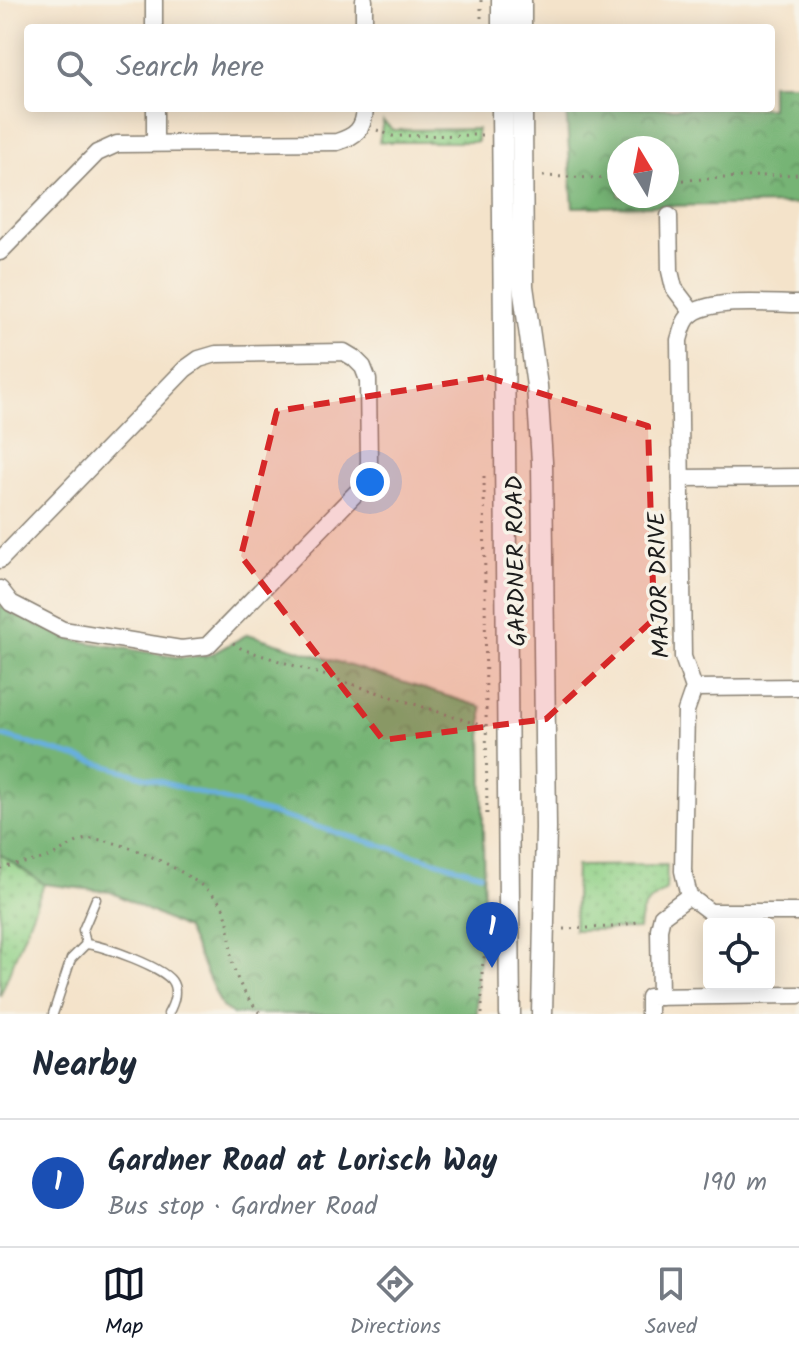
<!DOCTYPE html>
<meta charset="utf-8">
<style>
body{margin:0;font-family:Kalam,sans-serif;background:#f2f2f3;color:#1f2937}
.controls{position:absolute;right:24px;bottom:24px;display:grid;overflow:hidden;border-radius:8px;box-shadow:0 4px 20px #0003}
.controls button{width:72px;height:72px;display:grid;place-items:center;padding:0;border:0;border-bottom:2px solid #e0e1e3;background:#fff;color:#1f2937;font:40px sans-serif}
.compass{position:absolute;left:607px;top:136px;width:72px;height:72px;border-radius:50%;background:#fff;box-shadow:0 4px 20px #0003;rotate:350deg}
.you{position:absolute;left:370px;top:482px;width:28px;height:28px;margin:-20px;border:6px solid #fff;border-radius:50%;background:#1a73e8;box-shadow:0 0 0 12px #1a73e833}
.badge{display:grid;place-items:center;width:52px;height:52px;border-radius:50%;background:#111827;color:#fff;font-size:26px;font-weight:700}
.pin{position:absolute;translate:-50% -66px;filter:drop-shadow(0 2px 4px #0008)}
.pin::after{content:'';position:absolute;top:42px;width:28px;height:24px;background:inherit;clip-path:polygon(0 0,100% 0,50% 100%)}
.list{margin:0;padding:0;list-style:none}
h2{display:flex;justify-content:space-between;align-items:center;height:104px;margin:0;padding:0 32px;font-size:34px}
h2 small{font-size:26px;font-weight:400;color:#747a83}
.list li{display:grid;grid-template-columns:52px 1fr auto;gap:24px;align-items:center;box-sizing:border-box;height:128px;padding:0 32px;border-top:2px solid #e0e1e3}
.list b{display:block;font-size:30px;white-space:nowrap}
.list p{margin:0;font-size:26px;white-space:nowrap;color:#747a83}
.list em{font-size:26px;font-style:normal;color:#747a83}
.icon{flex:none;width:44px;height:44px;fill:none;stroke:currentColor;stroke-width:2;stroke-linecap:round;stroke-linejoin:round}
.map{position:relative;flex:none;width:799px;height:1014px;overflow:hidden}
.search{position:absolute;background:#fff;box-shadow:0 4px 20px #0003;left:24px;right:24px;top:24px;height:88px;display:flex;align-items:center;gap:20px;box-sizing:border-box;padding:0 28px;border-radius:8px;color:#747a83;font-size:30px}
.sheet{height:232px;background:#fff}
nav{display:flex;justify-content:space-around;align-items:center;box-sizing:border-box;height:112px;border-top:2px solid #e0e1e3;background:#fff;font-size:22px;color:#747a83}
nav a{display:grid;justify-items:center;gap:4px}
nav .on{color:#111827}
.map>svg:first-child{display:block}
.grass{fill:url(#grass-dots);stroke:#587752;stroke-width:2}
.forest{fill:url(#forest-crowns);stroke:#496848;stroke-width:2;fill-rule:evenodd}
.lines{fill:none;stroke-linecap:round;stroke-linejoin:round}
.stream{stroke:#67afde;stroke-width:5}
.service-casing{stroke:#888073;stroke-width:11}
.minor-casing{stroke:#888073;stroke-width:19}
.tertiary-casing{stroke:#888073;stroke-width:23}
.path{stroke:#888073;stroke-width:3;stroke-dasharray:2 6;stroke-linecap:butt}
.service{stroke:#fff;stroke-width:8}
.minor{stroke:#fff;stroke-width:16}
.tertiary{stroke:#fff;stroke-width:20}
.marked{fill:#d62828;fill-opacity:0.2;stroke:#d62828;stroke-width:6;stroke-dasharray:16 10;stroke-linejoin:round}
.labels{text-anchor:middle;dominant-baseline:central;stroke-width:7;stroke-linejoin:round;paint-order:stroke}
.street-label{font-size:24px;fill:#1c1c1c;stroke:#f7f3e8}
</style>
<div class="map">
<svg width="799" height="1014" viewBox="0 0 799 1014">
<defs>
<pattern id="grass-dots" width="8" height="8" patternUnits="userSpaceOnUse" patternTransform="scale(2)"><rect width="8" height="8" fill="#93d289"/><path d="M2 2h.1M6 6h.1" fill="none" stroke="#7eb476" stroke-width="1.8" stroke-linecap="round"/></pattern>
<pattern id="forest-crowns" width="20" height="18" patternUnits="userSpaceOnUse" patternTransform="scale(2)"><rect width="20" height="18" fill="#76b475"/><path d="M2 6a3 3 0 1 1 6 0M12 15a3 3 0 1 1 6 0" fill="none" stroke="#60925f"/></pattern>
</defs>
<rect width="100%" height="100%" fill="#f7f3e8"/>
<filter id="ink" filterUnits="userSpaceOnUse"><feTurbulence type="fractalNoise" baseFrequency=".0125" numOctaves="2"/><feDisplacementMap in="SourceGraphic" scale="16" xChannelSelector="R" yChannelSelector="G"/><feConvolveMatrix kernelMatrix="1 2 1 2 8 2 1 2 1" color-interpolation-filters="sRGB"/></filter>
<filter id="wash" filterUnits="userSpaceOnUse"><feTurbulence type="fractalNoise" baseFrequency=".006" numOctaves="4" result="noise"/><feDisplacementMap in="SourceGraphic" scale="32" xChannelSelector="R" yChannelSelector="G"/><feGaussianBlur stdDeviation="1.8" result="paint"/><feColorMatrix in="noise" values="0 0 0 0 0 0 0 0 0 0 0 0 0 0 0 0 0 1.4 0 .05"/><feComposite in="paint" operator="in"/></filter>
<g filter="url(#wash)">
<rect width="100%" height="100%" fill="#f4e3ca"/>
<g class="grass">
<path d="M383 121 393 130 477 129V142H379Z"/>
<path d="M0 854 44 884 0 996Z"/>
<path d="M667 865 666 890C648 902 640 906 639 929L574 930 576 866Z"/>
</g>
<g class="forest">
<path d="M771 84H799V204L573 207 566 108H771ZM619 148H667V196H619Z"/>
<path d="M0 604 8 612 69 639 182 658 210 655 248 634 482 707 484 937 477 973V1014H233L222 1007 186 929 111 892 44 884 0 854Z"/>
</g>
<g class="lines">
<path class="stream" d="M0 735 480 874"/>
</g>
</g>
<g filter="url(#ink)">
<g class="lines">
<g class="service-casing">
<g id="service">
<path d="M96 899 83 930 86 944C102 945 167 968 173 983 178 993 173 1005 168 1014"/>
<path d="M53 1014 71 959 86 944"/>
</g>
</g>
<g class="minor-casing">
<g id="minor">
<path d="M154 0V28"/>
<path d="M364 0V28"/>
<path d="M155 108V142"/>
<path d="M669 216 670 271 674 288 693 313"/>
<path d="M0 252 97 153 117 144 337 142C356 136 364 129 365 108"/>
<path d="M799 304C772 304 716 298 693 313 684 319 682 330 679 340L683 657 694 688 686 711 683 871 689 896 710 912H799"/>
<path d="M681 478 799 477"/>
<path d="M0 560 185 369 199 359 216 354 344 352 354 358 363 367 368 380 369 463 366 476 358 491 207 646 181 649 63 630 11 603 0 589"/>
<path d="M694 688 799 687"/>
<path d="M660 997 659 929 662 916 689 896"/>
<path d="M649 1014V997L799 995"/>
</g>
</g>
<g class="tertiary-casing">
<g id="tertiary">
<path d="M502 0V28"/>
<path d="M521 0V28"/>
<path d="M502 108 510 1014"/>
<path d="M522 108 523 286 537 386 542 462 546 828 542 1014"/>
</g>
</g>
<g class="path">
<path d="M481 0V28"/>
<path d="M377 130 392 136 482 135"/>
<path d="M543 176 619 179"/>
<path d="M667 181 799 174"/>
<path d="M484 476 487 820"/>
<path d="M233 643 242 649 486 727"/>
<path d="M0 868C16 864 33 862 48 857 62 853 73 841 87 839 119 836 215 881 225 912 231 928 229 943 232 960 236 982 247 998 261 1014"/>
<path d="M563 929 612 927 642 921"/>
<path d="M482 1014V968L489 932"/>
</g>
<use href="#service" class="service"/>
<use href="#minor" class="minor"/>
<use href="#tertiary" class="tertiary"/>
</g>
</g>
<path class="marked" d="M487 377 648 426 654 619 546 719 383 740 241 556 277 411Z"/>
<g class="labels">
<g class="street-label">
<text transform="translate(517 561) rotate(-91)">GARDNER ROAD</text>
<text transform="translate(660 585) rotate(-92)">MAJOR DRIVE</text>
</g>
</g>
</svg>
<div class="controls">
<button><svg class="icon" aria-label="locate" viewBox="0 0 24 24"><circle cx="12" cy="12" r="6"/><path d="M12 2v4M12 18v4M2 12h4M18 12h4"/></svg></button>
</div>
<svg class="compass" viewBox="-18 -18 36 36"><path d="M0-13l5 13h-10z" fill="#e53935"/><path d="M0 13l5-13h-10z" fill="#747a83"/></svg>
<div class="you"></div>
<div class="pin badge" style="left:492px;top:968px;background:#1a4fb4">1</div>
<div class="search"><svg class="icon" aria-label="search" viewBox="0 0 24 24"><circle cx="10" cy="10" r="6"/><path d="M15 15l6 6"/></svg>Search here</div>
</div>
<section class="sheet">
<h2>Nearby<small></small></h2>
<ul class="list">
<li><span class="badge" style="background:#1a4fb4">1</span><div><b>Gardner Road at Lorisch Way</b><p>Bus stop · Gardner Road</p></div><em>190 m</em></li>
</ul>
</section>
<nav>
<a class="on"><svg class="icon" aria-label="map" viewBox="0 0 24 24"><path d="M3 6l6-2 6 2 6-2v14l-6 2-6-2-6 2zM9 4v14M15 6v14"/></svg>Map</a>
<a><svg class="icon" aria-label="directions" viewBox="0 0 24 24"><path d="M12 3l9 9-9 9-9-9zM9 14v-3h6M13 9l2 2-2 2"/></svg>Directions</a>
<a><svg class="icon" aria-label="saved" viewBox="0 0 24 24"><path d="M7 4h10v16l-5-4-5 4z"/></svg>Saved</a>
</nav>
